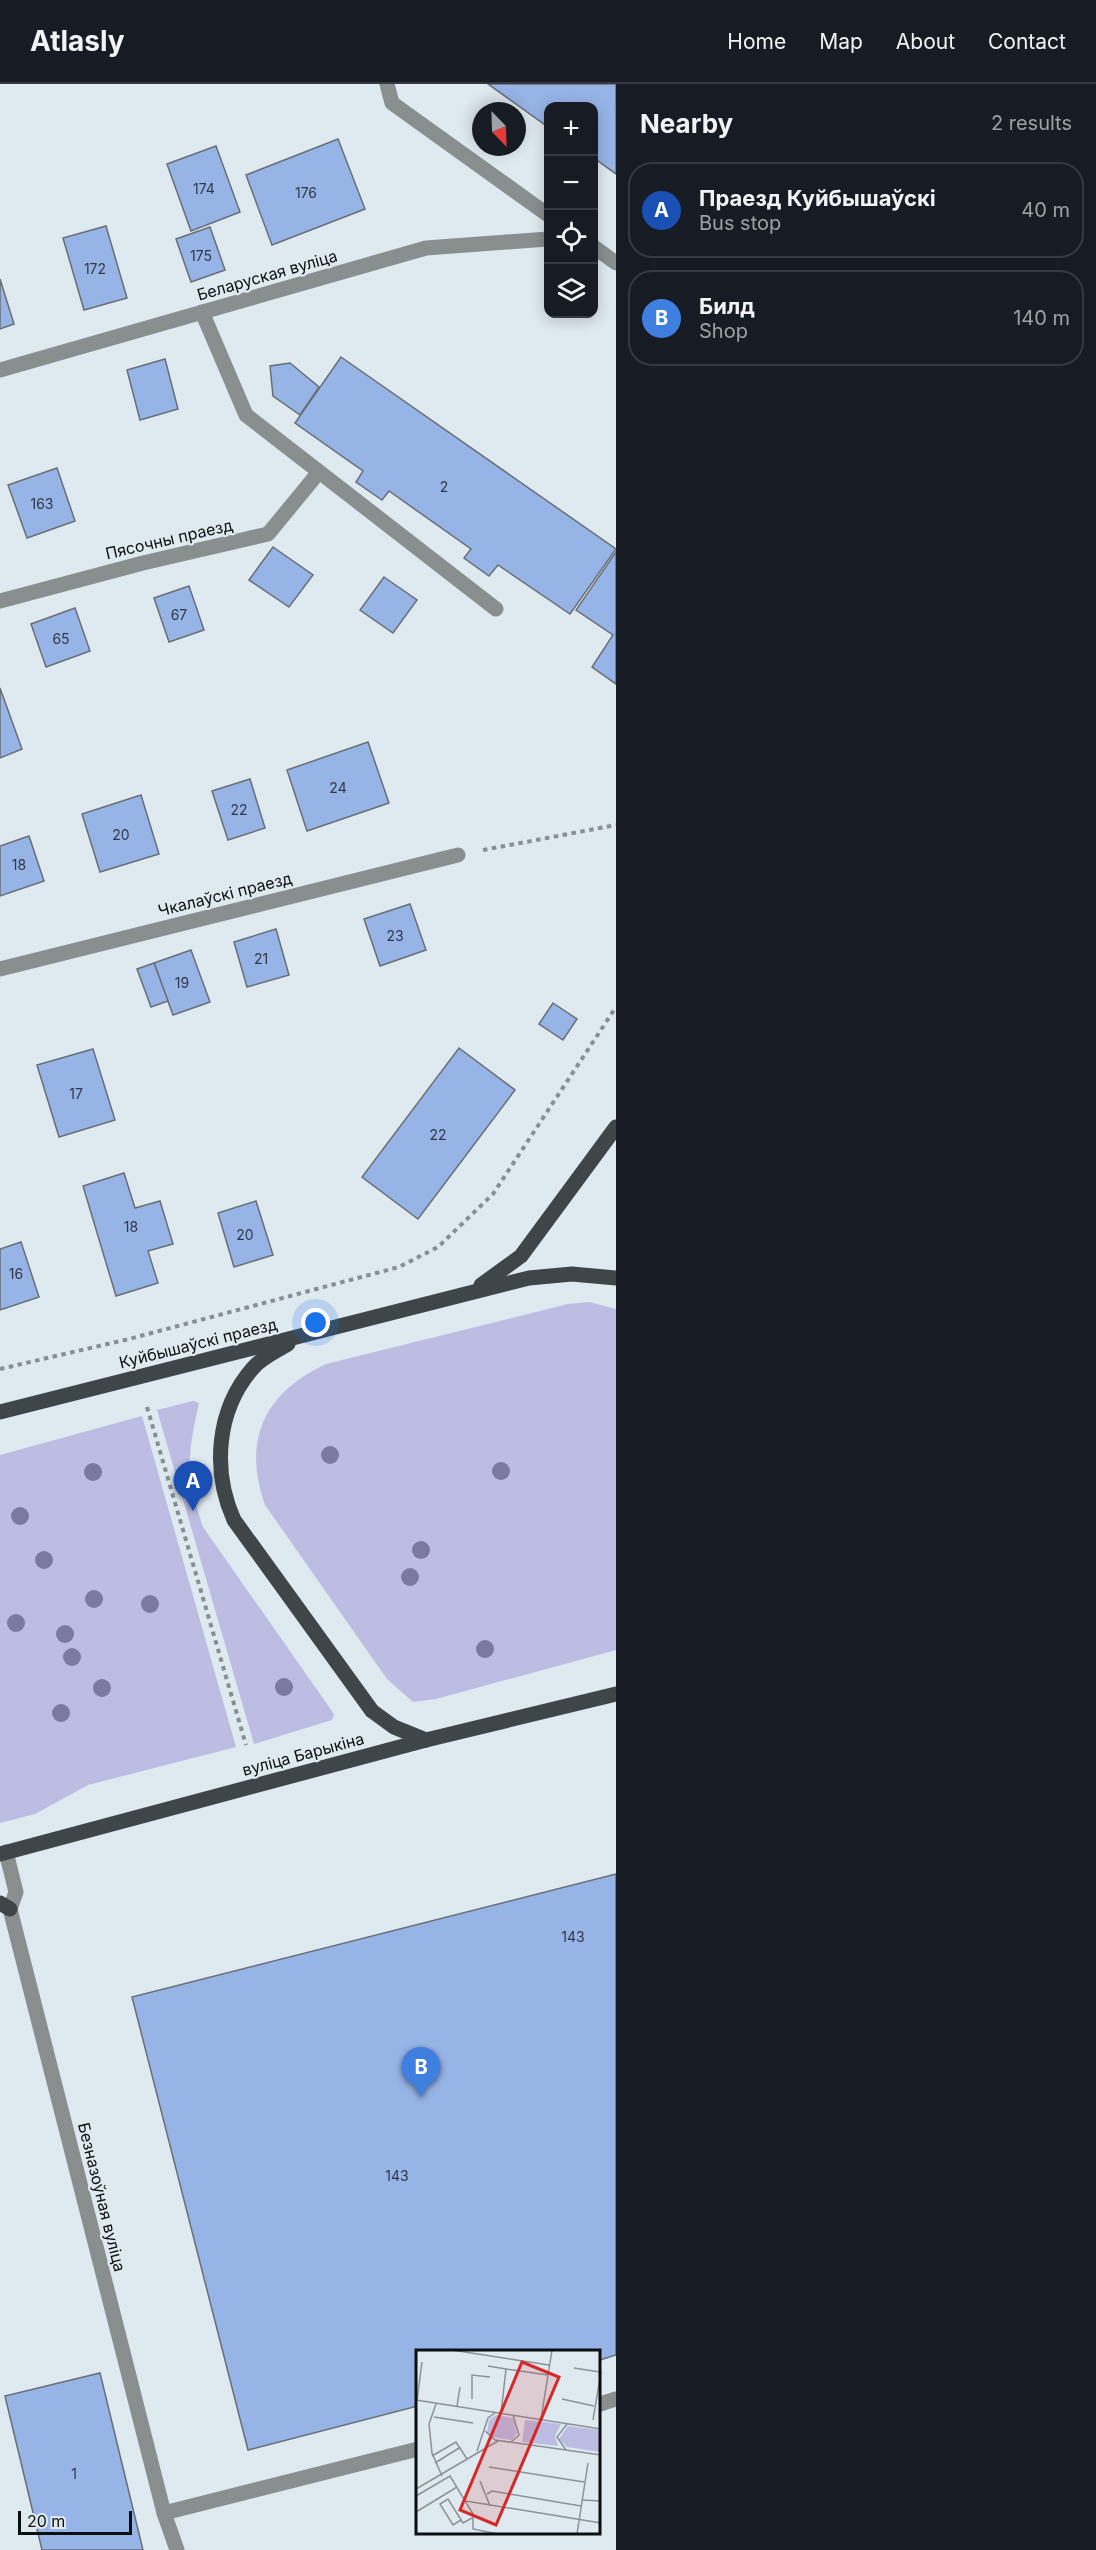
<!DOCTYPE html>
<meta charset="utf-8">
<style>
body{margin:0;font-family:Inter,sans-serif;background:#242831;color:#f1f3f6}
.controls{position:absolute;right:18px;top:18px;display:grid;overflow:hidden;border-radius:12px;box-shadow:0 3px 15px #0003}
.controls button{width:54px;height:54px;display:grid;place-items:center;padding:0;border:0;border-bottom:2px solid #363941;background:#171b24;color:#f1f3f6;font:30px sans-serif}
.compass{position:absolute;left:472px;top:18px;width:54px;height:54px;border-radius:50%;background:#171b24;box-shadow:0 3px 15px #0003;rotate:157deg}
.scale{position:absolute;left:18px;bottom:15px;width:114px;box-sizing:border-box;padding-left:6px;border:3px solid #0c0f11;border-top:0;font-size:16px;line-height:21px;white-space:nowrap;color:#0c0f11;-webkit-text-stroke:4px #dfe9f0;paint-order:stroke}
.you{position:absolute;left:316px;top:1239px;width:21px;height:21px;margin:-15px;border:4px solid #fff;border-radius:50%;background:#1a73e8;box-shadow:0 0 0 9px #1a73e833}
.badge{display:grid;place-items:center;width:39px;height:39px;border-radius:50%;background:#cf92b4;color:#fff;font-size:20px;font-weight:700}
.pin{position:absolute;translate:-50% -50px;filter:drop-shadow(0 2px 3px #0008)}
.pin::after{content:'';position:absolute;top:32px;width:21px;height:18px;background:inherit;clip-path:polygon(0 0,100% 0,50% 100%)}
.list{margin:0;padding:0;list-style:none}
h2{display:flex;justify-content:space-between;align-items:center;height:78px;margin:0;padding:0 24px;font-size:26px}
h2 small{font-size:20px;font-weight:400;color:#9ea1a6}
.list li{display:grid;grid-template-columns:39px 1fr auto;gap:18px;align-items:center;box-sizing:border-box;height:96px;margin:0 12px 12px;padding:0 12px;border:2px solid #363941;border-radius:24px}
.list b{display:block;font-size:22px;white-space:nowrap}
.list p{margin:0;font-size:20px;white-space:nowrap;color:#9ea1a6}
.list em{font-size:20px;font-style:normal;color:#9ea1a6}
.icon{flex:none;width:33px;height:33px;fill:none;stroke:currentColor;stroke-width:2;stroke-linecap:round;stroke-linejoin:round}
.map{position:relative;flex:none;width:616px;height:2466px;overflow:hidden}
header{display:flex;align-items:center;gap:36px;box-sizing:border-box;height:84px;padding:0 30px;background:#171b24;border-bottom:2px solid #363941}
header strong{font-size:28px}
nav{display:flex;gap:33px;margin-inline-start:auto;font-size:21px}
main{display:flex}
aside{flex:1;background:#171b24}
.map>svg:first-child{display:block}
.green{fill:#bdbde4}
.building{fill:#97b4e7;stroke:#696e76;stroke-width:1.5}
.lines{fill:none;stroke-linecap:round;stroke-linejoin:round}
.path{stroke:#888f94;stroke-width:4;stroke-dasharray:4.5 4.5;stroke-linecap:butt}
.service{stroke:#898e8f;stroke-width:15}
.minor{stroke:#898e8f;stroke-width:15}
.primary{stroke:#3e4649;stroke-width:15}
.tree{fill:#7b79a0}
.labels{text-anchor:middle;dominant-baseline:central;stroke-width:4.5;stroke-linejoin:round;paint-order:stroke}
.number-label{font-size:14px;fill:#2f3846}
.street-label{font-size:16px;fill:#0c0f11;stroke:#dfe9f0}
.inset-road{fill:none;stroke:#8b9297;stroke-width:1.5}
.view{fill:#d62828;fill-opacity:0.15;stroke:#d62828;stroke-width:3}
.inset-edge{fill:none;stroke:#0c0f11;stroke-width:3}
</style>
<header>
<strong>Atlasly</strong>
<nav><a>Home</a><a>Map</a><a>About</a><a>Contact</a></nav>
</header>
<main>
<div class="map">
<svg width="616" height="2466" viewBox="0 0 616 2466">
<rect width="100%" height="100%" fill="#dfe9f0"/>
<g class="green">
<path d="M589 1218 616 1225V1566L436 1615 413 1618 387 1595 265 1421C242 1356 264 1309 326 1280L568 1220Z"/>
<path d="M193 1317 199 1319C187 1373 185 1390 203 1443L334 1630 332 1636 254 1660 157 1326Z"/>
<path d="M142 1332 236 1663 88 1701 35 1730 0 1739V1371Z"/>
</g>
<g class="building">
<path d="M488 0H616V90L594 74V22H548V43Z"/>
<path d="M338 55 365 125 272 161 246 91Z"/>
<path d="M216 62 240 128 191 147 167 80Z"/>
<path d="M106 142 127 214 84 226 63 154Z"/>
<path d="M210 143 225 186 191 198 176 155Z"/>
<path d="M0 195 14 240 0 245Z"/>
<path d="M341 273 616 465 570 530 498 481 489 492 464 474 471 465 389 407 382 416 356 398 363 387 295 339Z"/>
<path d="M165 275 178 325 140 336 127 286Z"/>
<path d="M290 279 319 303 300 331 273 312 270 282Z"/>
<path d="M57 384 75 437 27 454 8 401Z"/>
<path d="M273 463 313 491 289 523 249 496Z"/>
<path d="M616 468V600L592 583 613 551 576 526Z"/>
<path d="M384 493 417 516 393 549 360 526Z"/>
<path d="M189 502 204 546 169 558 154 514Z"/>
<path d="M75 524 90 567 46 583 31 540Z"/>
<path d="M0 604 22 665 0 674Z"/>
<path d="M368 658 389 719 307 747 287 686Z"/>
<path d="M250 695 265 744 228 756 212 707Z"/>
<path d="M141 711 159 770 100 788 82 730Z"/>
<path d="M29 752 44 797 0 812V762Z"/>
<path d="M410 820 426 866 380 882 364 835Z"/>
<path d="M276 845 289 891 247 903 234 858Z"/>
<path d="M191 866 210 918 173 931 154 879Z"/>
<path d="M154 879 168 917 151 923 137 885Z"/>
<path d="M553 919 577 935 563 956 539 940Z"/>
<path d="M459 964 515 1006 418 1135 362 1093Z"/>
<path d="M93 965 115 1036 59 1053 37 981Z"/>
<path d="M124 1089 135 1124 160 1117 173 1160 148 1167 158 1199 116 1212 83 1102Z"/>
<path d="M256 1117 273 1171 234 1183 218 1129Z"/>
<path d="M21 1158 39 1213 0 1226V1165Z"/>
<path d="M616 1790V2271L600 2276V2268H418V2322L248 2366 132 1913Z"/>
<path d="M100 2289 143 2466H42L5 2312Z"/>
</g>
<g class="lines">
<g class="path">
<path d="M483 766 616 741"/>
<path d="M0 1285 129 1255 399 1183 438 1163 493 1110 616 923"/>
<path d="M147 1323 246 1661"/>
</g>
<g class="service">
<path d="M387 0 392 19 548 131"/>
<path d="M594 163 616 179"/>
<path d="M202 228 246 331 496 525"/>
<path d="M600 2320 616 2315"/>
<path d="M164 2429 418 2365"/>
</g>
<g class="minor">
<path d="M0 286 426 164 548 155"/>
<path d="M0 517 143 479 268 450 319 388"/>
<path d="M0 885 458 771"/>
<path d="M6 1768 16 1808 10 1825 164 2429 177 2466"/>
</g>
<g class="primary">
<path d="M481 1201 521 1172 616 1043"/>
<path d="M288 1260C277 1267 261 1274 253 1284 216 1326 212 1387 234 1436L372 1627 394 1643 426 1656"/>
<path d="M0 1328 529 1194 572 1190 616 1194"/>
<path d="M0 1770 426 1656 616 1610"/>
<path d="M0 1819 10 1825"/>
</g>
</g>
<g class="tree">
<circle cx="330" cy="1371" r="9"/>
<circle cx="501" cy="1387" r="9"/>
<circle cx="93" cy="1388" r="9"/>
<circle cx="20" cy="1432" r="9"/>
<circle cx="421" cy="1466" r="9"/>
<circle cx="44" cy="1476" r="9"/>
<circle cx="410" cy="1493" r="9"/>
<circle cx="94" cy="1515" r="9"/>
<circle cx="150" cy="1520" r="9"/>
<circle cx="16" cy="1539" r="9"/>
<circle cx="65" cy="1550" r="9"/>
<circle cx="485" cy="1565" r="9"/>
<circle cx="72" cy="1573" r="9"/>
<circle cx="284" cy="1603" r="9"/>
<circle cx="102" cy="1604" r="9"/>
<circle cx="61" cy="1629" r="9"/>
</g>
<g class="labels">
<g class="number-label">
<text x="204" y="104">174</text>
<text x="306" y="108">176</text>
<text x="201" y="171">175</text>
<text x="95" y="184">172</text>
<text x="444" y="402">2</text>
<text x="42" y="419">163</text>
<text x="179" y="530">67</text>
<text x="61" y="554">65</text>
<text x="338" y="703">24</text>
<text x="239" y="725">22</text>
<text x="121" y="750">20</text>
<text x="19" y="780">18</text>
<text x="395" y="851">23</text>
<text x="261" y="874">21</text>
<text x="182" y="898">19</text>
<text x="76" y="1009">17</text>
<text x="438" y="1050">22</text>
<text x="131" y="1142">18</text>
<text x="245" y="1150">20</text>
<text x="16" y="1189">16</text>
<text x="573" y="1852">143</text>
<text x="397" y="2091">143</text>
<text x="74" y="2389">1</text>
</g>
<g class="street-label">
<text transform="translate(267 191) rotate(-16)">Беларуская вуліца</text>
<text transform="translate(169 455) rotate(-13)">Пясочны праезд</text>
<text transform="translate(225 810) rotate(-14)">Чкалаўскі праезд</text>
<text transform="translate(198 1259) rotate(-14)">Куйбышаўскі праезд</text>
<text transform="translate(303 1670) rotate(-15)">вуліца Барыкіна</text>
<text transform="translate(102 2113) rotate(76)">Безназоўная вуліца</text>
</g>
</g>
<g transform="translate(416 2266)">
<rect width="184" height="184" fill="#dfe9f0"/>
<path d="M80 65 97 68 101 83 96 90 76 87 71 82 73 70ZM109 70 145 74 139 86 142 96 106 92ZM152 76 184 80V102L151 97 143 89Z" fill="#bdbde4"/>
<path class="inset-road" d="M36 0 133 15M72 16 90 19M158 18 184 22M56 49V25L74 27M146 49 178 56M0 50 185 79M1 50 6 12M20 54 13 74 16 103 26 126M41 56 44 37M85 63 90 19 132 25M18 67 57 73M125 69 136 0M177 70 185 22M69 81 79 90 185 105M95 92 103 85 97 65M150 100 141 87 151 74M61 101 72 68 79 63M16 106 40 92 51 109M19 113 43 98M73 117 168 132M64 131 74 156M0 139 82 91M71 144 76 141 165 156M0 146 34 126 57 164V179L82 184M166 150 185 151M50 151 185 173M0 162 41 137M45 170 37 175 24 154 32 149 47 173 56 168M161 184 172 113"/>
<path class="view" d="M106 12 143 27 80 175 44 160Z"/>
<rect width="184" height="184" class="inset-edge"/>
</g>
</svg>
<div class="controls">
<button>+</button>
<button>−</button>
<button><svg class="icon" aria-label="locate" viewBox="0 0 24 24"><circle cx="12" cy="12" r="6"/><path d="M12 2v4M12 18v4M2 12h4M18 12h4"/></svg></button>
<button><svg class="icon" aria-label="layers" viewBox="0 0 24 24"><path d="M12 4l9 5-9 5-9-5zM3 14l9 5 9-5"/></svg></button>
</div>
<svg class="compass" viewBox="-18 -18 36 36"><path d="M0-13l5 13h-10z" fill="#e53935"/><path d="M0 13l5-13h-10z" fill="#9ea1a6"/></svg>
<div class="scale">20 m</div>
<div class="you"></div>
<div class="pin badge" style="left:193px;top:1427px;background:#1a4fb4">A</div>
<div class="pin badge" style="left:421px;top:2013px;background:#3f7fe0">B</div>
</div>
<aside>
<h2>Nearby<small>2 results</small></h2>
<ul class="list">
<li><span class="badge" style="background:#1a4fb4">A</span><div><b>Праезд Куйбышаўскі</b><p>Bus stop</p></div><em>40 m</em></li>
<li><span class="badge" style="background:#3f7fe0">B</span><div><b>Билд</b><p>Shop</p></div><em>140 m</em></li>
</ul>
</aside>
</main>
